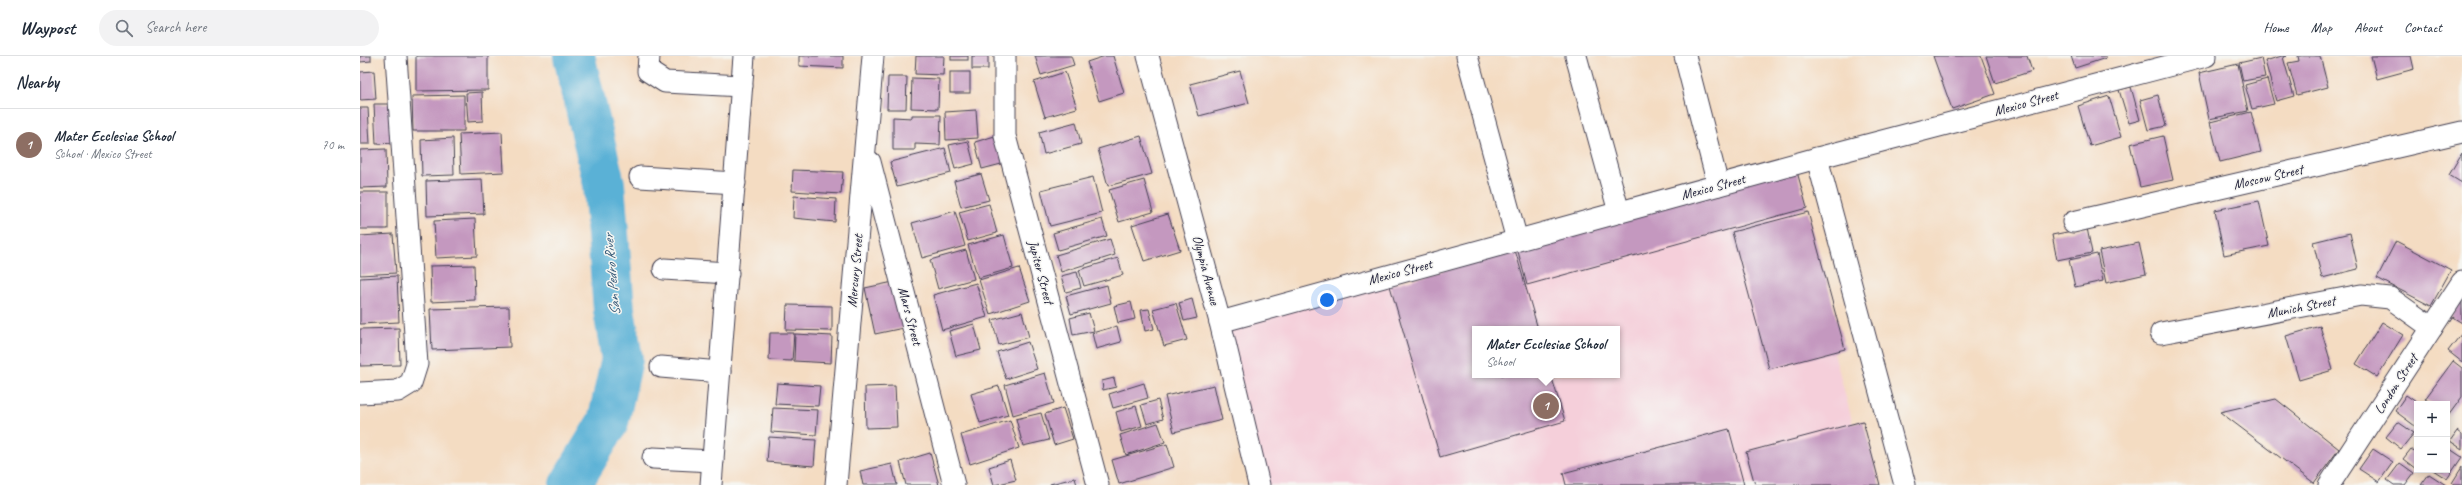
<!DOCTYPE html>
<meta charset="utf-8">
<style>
body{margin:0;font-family:Caveat,sans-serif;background:#f2f2f3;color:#1f2937}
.controls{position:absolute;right:12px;bottom:12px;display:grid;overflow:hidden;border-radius:0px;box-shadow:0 2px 10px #0003}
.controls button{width:36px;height:36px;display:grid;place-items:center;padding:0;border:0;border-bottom:1px solid #e0e1e3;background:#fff;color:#1f2937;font:20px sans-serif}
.you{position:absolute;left:967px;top:244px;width:14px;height:14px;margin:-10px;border:3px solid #fff;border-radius:50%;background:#1a73e8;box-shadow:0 0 0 6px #1a73e833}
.badge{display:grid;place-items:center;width:26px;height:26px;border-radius:50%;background:#7c3aed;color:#fff;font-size:13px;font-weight:700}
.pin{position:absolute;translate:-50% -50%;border:2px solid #fff;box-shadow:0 1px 4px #0006}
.popup{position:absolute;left:1112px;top:270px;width:148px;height:52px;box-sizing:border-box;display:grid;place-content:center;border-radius:0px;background:#fff;filter:drop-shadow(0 1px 3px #0005);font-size:13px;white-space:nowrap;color:#747a83}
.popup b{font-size:15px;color:#1f2937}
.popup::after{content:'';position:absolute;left:50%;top:100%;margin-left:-8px;border:8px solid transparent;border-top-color:#fff}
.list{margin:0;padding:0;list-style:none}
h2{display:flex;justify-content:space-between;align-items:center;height:52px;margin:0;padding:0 16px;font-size:17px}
h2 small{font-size:13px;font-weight:400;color:#747a83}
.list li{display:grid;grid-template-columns:26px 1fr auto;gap:12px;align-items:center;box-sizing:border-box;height:72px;padding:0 16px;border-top:1px solid #e0e1e3}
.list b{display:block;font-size:15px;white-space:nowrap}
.list p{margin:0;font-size:13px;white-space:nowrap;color:#747a83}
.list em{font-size:13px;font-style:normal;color:#747a83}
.icon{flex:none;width:22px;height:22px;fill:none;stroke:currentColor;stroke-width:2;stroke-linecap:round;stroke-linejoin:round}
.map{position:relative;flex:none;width:2102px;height:429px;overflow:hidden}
header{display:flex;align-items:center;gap:24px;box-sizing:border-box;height:56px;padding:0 20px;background:#fff;border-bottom:1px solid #e0e1e3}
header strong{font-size:19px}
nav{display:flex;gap:22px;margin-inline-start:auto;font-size:14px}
.search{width:280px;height:36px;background:#f2f2f3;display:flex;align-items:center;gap:10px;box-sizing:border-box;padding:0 14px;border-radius:22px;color:#747a83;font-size:15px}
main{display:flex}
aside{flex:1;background:#fff}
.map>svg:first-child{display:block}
.built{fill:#f5cfda;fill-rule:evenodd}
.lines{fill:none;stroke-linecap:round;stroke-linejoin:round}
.river{stroke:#5ab1d6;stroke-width:42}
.building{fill:#c498bf}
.minor-casing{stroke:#423e4f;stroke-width:23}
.minor{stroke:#fff;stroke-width:21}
.labels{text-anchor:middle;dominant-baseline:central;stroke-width:3;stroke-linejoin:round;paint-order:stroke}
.street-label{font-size:14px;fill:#22223b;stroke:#f6f6f2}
.water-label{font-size:15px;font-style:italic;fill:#385b79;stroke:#f6f6f2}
</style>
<header>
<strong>Waypost</strong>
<div class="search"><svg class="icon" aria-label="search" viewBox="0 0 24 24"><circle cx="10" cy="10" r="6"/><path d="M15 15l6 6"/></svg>Search here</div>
<nav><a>Home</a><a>Map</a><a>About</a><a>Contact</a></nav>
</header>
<main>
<aside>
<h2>Nearby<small></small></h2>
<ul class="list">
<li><span class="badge" style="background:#8d6e63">1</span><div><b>Mater Ecclesiae School</b><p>School · Mexico Street</p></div><em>70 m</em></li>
</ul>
</aside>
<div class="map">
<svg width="2102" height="429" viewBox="0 0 2102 429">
<rect width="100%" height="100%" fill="#f6f6f2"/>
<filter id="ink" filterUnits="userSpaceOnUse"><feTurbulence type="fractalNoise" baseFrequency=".025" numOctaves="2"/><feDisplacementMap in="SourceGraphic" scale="8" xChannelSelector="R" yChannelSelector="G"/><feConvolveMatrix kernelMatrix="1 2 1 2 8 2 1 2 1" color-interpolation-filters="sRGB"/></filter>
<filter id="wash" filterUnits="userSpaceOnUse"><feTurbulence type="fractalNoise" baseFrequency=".012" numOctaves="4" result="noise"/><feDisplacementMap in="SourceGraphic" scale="16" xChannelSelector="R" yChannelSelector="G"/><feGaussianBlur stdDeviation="0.9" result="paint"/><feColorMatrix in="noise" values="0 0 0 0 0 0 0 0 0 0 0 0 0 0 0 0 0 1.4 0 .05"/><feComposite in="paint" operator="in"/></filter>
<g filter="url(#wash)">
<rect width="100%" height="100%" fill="#f4dcc2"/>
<path class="built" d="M1429 125 1509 429H905L863 271ZM1115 273H1257V319H1115Z"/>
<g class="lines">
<path class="river" d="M210 429 248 366 262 303 254 254 244 128 214 0"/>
</g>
<g id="blocks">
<g class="building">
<path d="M0 0H11V5L0 6Z"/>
<path d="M56 0H128V34L56 35Z"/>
<path d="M439 0H483V12L439 10Z"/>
<path d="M556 0H584L583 19 555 18Z"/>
<rect x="591" y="0" width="17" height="4"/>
<rect x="612" y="0" width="16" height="13"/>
<path d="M675 0H711L714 9 681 19Z"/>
<path d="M745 0H753L764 37 739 45 727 6Z"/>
<path d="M1573 0H1621L1635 38 1592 53Z"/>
<path d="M1626 0H1667L1672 15 1635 27Z"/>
<path d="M1711 0H1746V2L1715 12Z"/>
<path d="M1922 0H1927L1923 1 1934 40 1916 45 1905 5Z"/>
<path d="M1938 0H1960L1968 31 1937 39 1928 7 1939 5Z"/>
<path d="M2011 0H2051L2054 13 2017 23Z"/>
<path d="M1901 2 1905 21 1883 25 1879 7Z"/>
<path d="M1878 8 1888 55 1849 63 1839 17Z"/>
<path d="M14 15 16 43 0 44V16Z"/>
<path d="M880 15 889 47 839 60 830 28Z"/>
<rect x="590" y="16" width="20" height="21"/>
<path d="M705 16 717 52 685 61 674 26Z"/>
<path d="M528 21H547L546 53H527Z"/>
<path d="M552 22 579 23 578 53 551 52Z"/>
<path d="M1907 23 1914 48 1892 53 1885 29Z"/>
<path d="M1771 31 1780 64 1769 67 1759 34Z"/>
<path d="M122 36 123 65 108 66 106 37Z"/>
<path d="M104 39V75H53L52 40Z"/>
<path d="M1798 39 1806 70 1788 74 1780 44Z"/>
<path d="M1749 40 1761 81 1730 90 1718 50Z"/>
<path d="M14 48H33L35 87 16 88Z"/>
<path d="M0 52H8L10 88H0Z"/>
<path d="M616 54 618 82 586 84 585 56Z"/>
<path d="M1891 56 1901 96 1860 106 1850 66Z"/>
<path d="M552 59H581L580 89 555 88V94H533V61L552 62Z"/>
<path d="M716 66 721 88 684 98 679 76Z"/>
<path d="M142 76 144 116 101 118 99 78Z"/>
<path d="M638 79 645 107 622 113 615 86Z"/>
<path d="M781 80 792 118 748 130 738 93Z"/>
<path d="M1803 80 1813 124 1780 131 1770 88Z"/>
<path d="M93 82 94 119 62 120 61 84Z"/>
<path d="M608 85 614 108 595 113 589 89Z"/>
<path d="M585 92 591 117 537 131 530 106Z"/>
<path d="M26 93 27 131 0 132V94Z"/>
<path d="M2102 97V127L2089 119Z"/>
<path d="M1436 112 1447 152 1167 229 1156 188Z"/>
<path d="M433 114 483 116 481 138 432 135Z"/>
<path d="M621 118 629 144 601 151 594 125Z"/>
<path d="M733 121 742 157 690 170 681 134Z"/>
<path d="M122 123 124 158 67 160 66 125Z"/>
<path d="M784 124 793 156 759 166 749 134Z"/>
<rect x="0" y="136" width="28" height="37"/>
<path d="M434 140 476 143 475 166 433 162Z"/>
<path d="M1899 145 1909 190 1864 199 1855 154Z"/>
<path d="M629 148 637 177 608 185 599 156Z"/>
<path d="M595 155 605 190 562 202 552 167Z"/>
<path d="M1448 156 1485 293 1409 313 1372 176Z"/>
<path d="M808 158 820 194 784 205 772 169Z"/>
<path d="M115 163 117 200 76 202 74 165Z"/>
<path d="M742 163 747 180 698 194 693 177Z"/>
<path d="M1727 172 1732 197 1697 204 1692 179Z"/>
<path d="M1990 177 1998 213 1962 222 1953 186Z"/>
<path d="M33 178 36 217 0 219V180Z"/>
<path d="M644 179 653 212 618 222 608 189Z"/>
<path d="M750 183 755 199 701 216 696 199Z"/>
<path d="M2036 185 2091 214 2071 250 2017 222Z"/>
<path d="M1779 187 1786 218 1746 227 1739 195Z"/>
<path d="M606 194 614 223 578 233 570 204Z"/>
<path d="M1155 194 1178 273H1115V319H1191L1205 365 1080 401 1030 230Z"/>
<path d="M1737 198 1743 225 1715 231 1709 204Z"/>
<path d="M758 202 763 219 724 230 719 214Z"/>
<path d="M114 209 115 244 71 246 70 210Z"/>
<path d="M659 212 670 245 630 258 619 224Z"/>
<path d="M717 216 721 232 706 236 701 220Z"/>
<path d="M37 220 39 266 0 268V222Z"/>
<path d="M538 225 548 271 515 278 505 232Z"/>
<path d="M616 227 627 261 582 274 573 239Z"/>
<path d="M747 229 751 247 711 258 706 240Z"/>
<path d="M832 243 837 262 824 265 819 247Z"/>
<path d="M2102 243V267L2091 260Z"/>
<path d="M771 246 775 263 758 267 754 250Z"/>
<path d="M816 247 827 284 804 290 793 253Z"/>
<path d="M427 249 472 250V275L426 274Z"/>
<path d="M149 251 150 291 72 294 70 253Z"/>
<path d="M789 253 794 273 785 275 781 254Z"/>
<path d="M662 256 669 281 639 289 632 264Z"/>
<path d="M729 257 734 275 713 279 710 262Z"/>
<path d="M2022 266 2043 279 2017 321 1996 308Z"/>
<path d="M614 268 621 294 596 300 589 275Z"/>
<path d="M757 270 761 286 736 293 732 277Z"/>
<path d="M1960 270 1973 314 1939 324 1926 280Z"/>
<path d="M39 272 40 309 0 310V273Z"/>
<path d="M410 277H434L432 305 409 304Z"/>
<path d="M2102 277V306L2088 295Z"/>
<path d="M435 278 472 280 471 307 434 305Z"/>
<path d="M668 286 677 313 646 323 637 296Z"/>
<path d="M2093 305 2102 312V341L2088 360 2087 348H2072L2065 343Z"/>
<path d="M685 317 694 347 653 359 645 329Z"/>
<path d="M754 322 756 331 743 334 742 325Z"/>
<path d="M417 327 460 330 458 350 415 348Z"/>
<path d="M784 327 788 342 753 352 749 338Z"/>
<path d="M854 329 862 364 814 376 805 340Z"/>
<path d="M535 330 537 371 506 372 505 331Z"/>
<path d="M639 330 648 359 620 367 611 338Z"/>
<path d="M2046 339 2059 348H2057V367L2055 370 2035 355Z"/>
<path d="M1916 343 1979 393 1954 427 1860 356Z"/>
<path d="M798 344 803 363 787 368 781 349Z"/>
<path d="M776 350 782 370 761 376 756 356Z"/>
<path d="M413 352 458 354 456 379 411 376Z"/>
<path d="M703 352 713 383 694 389 685 358Z"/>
<path d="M681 357 689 384 663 390 656 363Z"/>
<path d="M650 364 659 392 610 408 601 379Z"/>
<path d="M1503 365 1520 429H1395L1386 396Z"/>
<path d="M2038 366 2054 377 2041 393 2026 381Z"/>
<path d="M798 367 805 386 766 399 760 379Z"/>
<path d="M1369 373 1384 429H1206L1203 417Z"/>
<path d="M2097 375 2102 379V393L2090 385Z"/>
<path d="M409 381 456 384 454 410 407 406Z"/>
<path d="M807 388 814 411 759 428 752 404Z"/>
<path d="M2087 391 2102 401 2087 423 2073 414H2087Z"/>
<path d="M2013 393 2033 406 2019 426 1999 413Z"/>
<path d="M2051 393 2057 397 2056 413 2043 403Z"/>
<path d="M570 397 579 429H546L540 406Z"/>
<path d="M650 404 656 424 634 429 629 411Z"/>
<path d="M2040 407 2054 417 2045 429H2034L2027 424Z"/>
<path d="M532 408 537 429H503L500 415Z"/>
<path d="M2102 411V429H2095L2092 427Z"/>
<path d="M2069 418 2086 429H2061Z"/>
<path d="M715 422 717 429H690V428Z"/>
</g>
</g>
</g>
<g filter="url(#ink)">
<use href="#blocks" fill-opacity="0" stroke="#423e4f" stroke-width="1"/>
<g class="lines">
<g class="minor-casing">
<g id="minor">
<path d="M289 0 288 15 305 26 382 30"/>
<path d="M645 0V80L738 429"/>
<path d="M788 0 860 266 899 429"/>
<path d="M1107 0 1157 184"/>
<path d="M1216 0 1259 156"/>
<path d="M1325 0 1358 129"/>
<path d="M1457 102 1545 429"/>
<path d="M510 106 594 429"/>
<path d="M280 121 375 127"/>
<path d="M1713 166 2102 76"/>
<path d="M304 213 368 217"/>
<path d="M860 266 1457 102 1846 0"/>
<path d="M1801 277 2001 239 2030 242 2072 272"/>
<path d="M301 311 360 316"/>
<path d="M0 337 38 335 51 327 57 308 36 0"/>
<path d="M293 402 353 405"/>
<path d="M351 429 384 0"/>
<path d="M476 429 513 0"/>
<path d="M1969 429 2102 226"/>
</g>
</g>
<use href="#minor" class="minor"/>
</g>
</g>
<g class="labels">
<g class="street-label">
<text transform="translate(1666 47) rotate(-15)">Mexico Street</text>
<text transform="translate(1908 121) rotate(-13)">Moscow Street</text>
<text transform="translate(1353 131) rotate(-15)">Mexico Street</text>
<text transform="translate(846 214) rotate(75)">Olympia Avenue</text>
<text transform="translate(495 215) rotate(-85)">Mercury Street</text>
<text transform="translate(681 216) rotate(75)">Jupiter Street</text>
<text transform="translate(1040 216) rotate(-15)">Mexico Street</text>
<text transform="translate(1941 251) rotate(-11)">Munich Street</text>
<text transform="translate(550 260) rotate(75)">Mars Street</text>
<text transform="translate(2036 328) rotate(-57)">London Street</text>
</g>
<g class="water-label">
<text transform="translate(252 219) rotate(-95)">San Pedro River</text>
</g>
</g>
</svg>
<div class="controls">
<button>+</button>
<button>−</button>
</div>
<div class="you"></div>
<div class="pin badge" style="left:1186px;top:350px;background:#8d6e63">1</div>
<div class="popup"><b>Mater Ecclesiae School</b>School</div>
</div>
</main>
